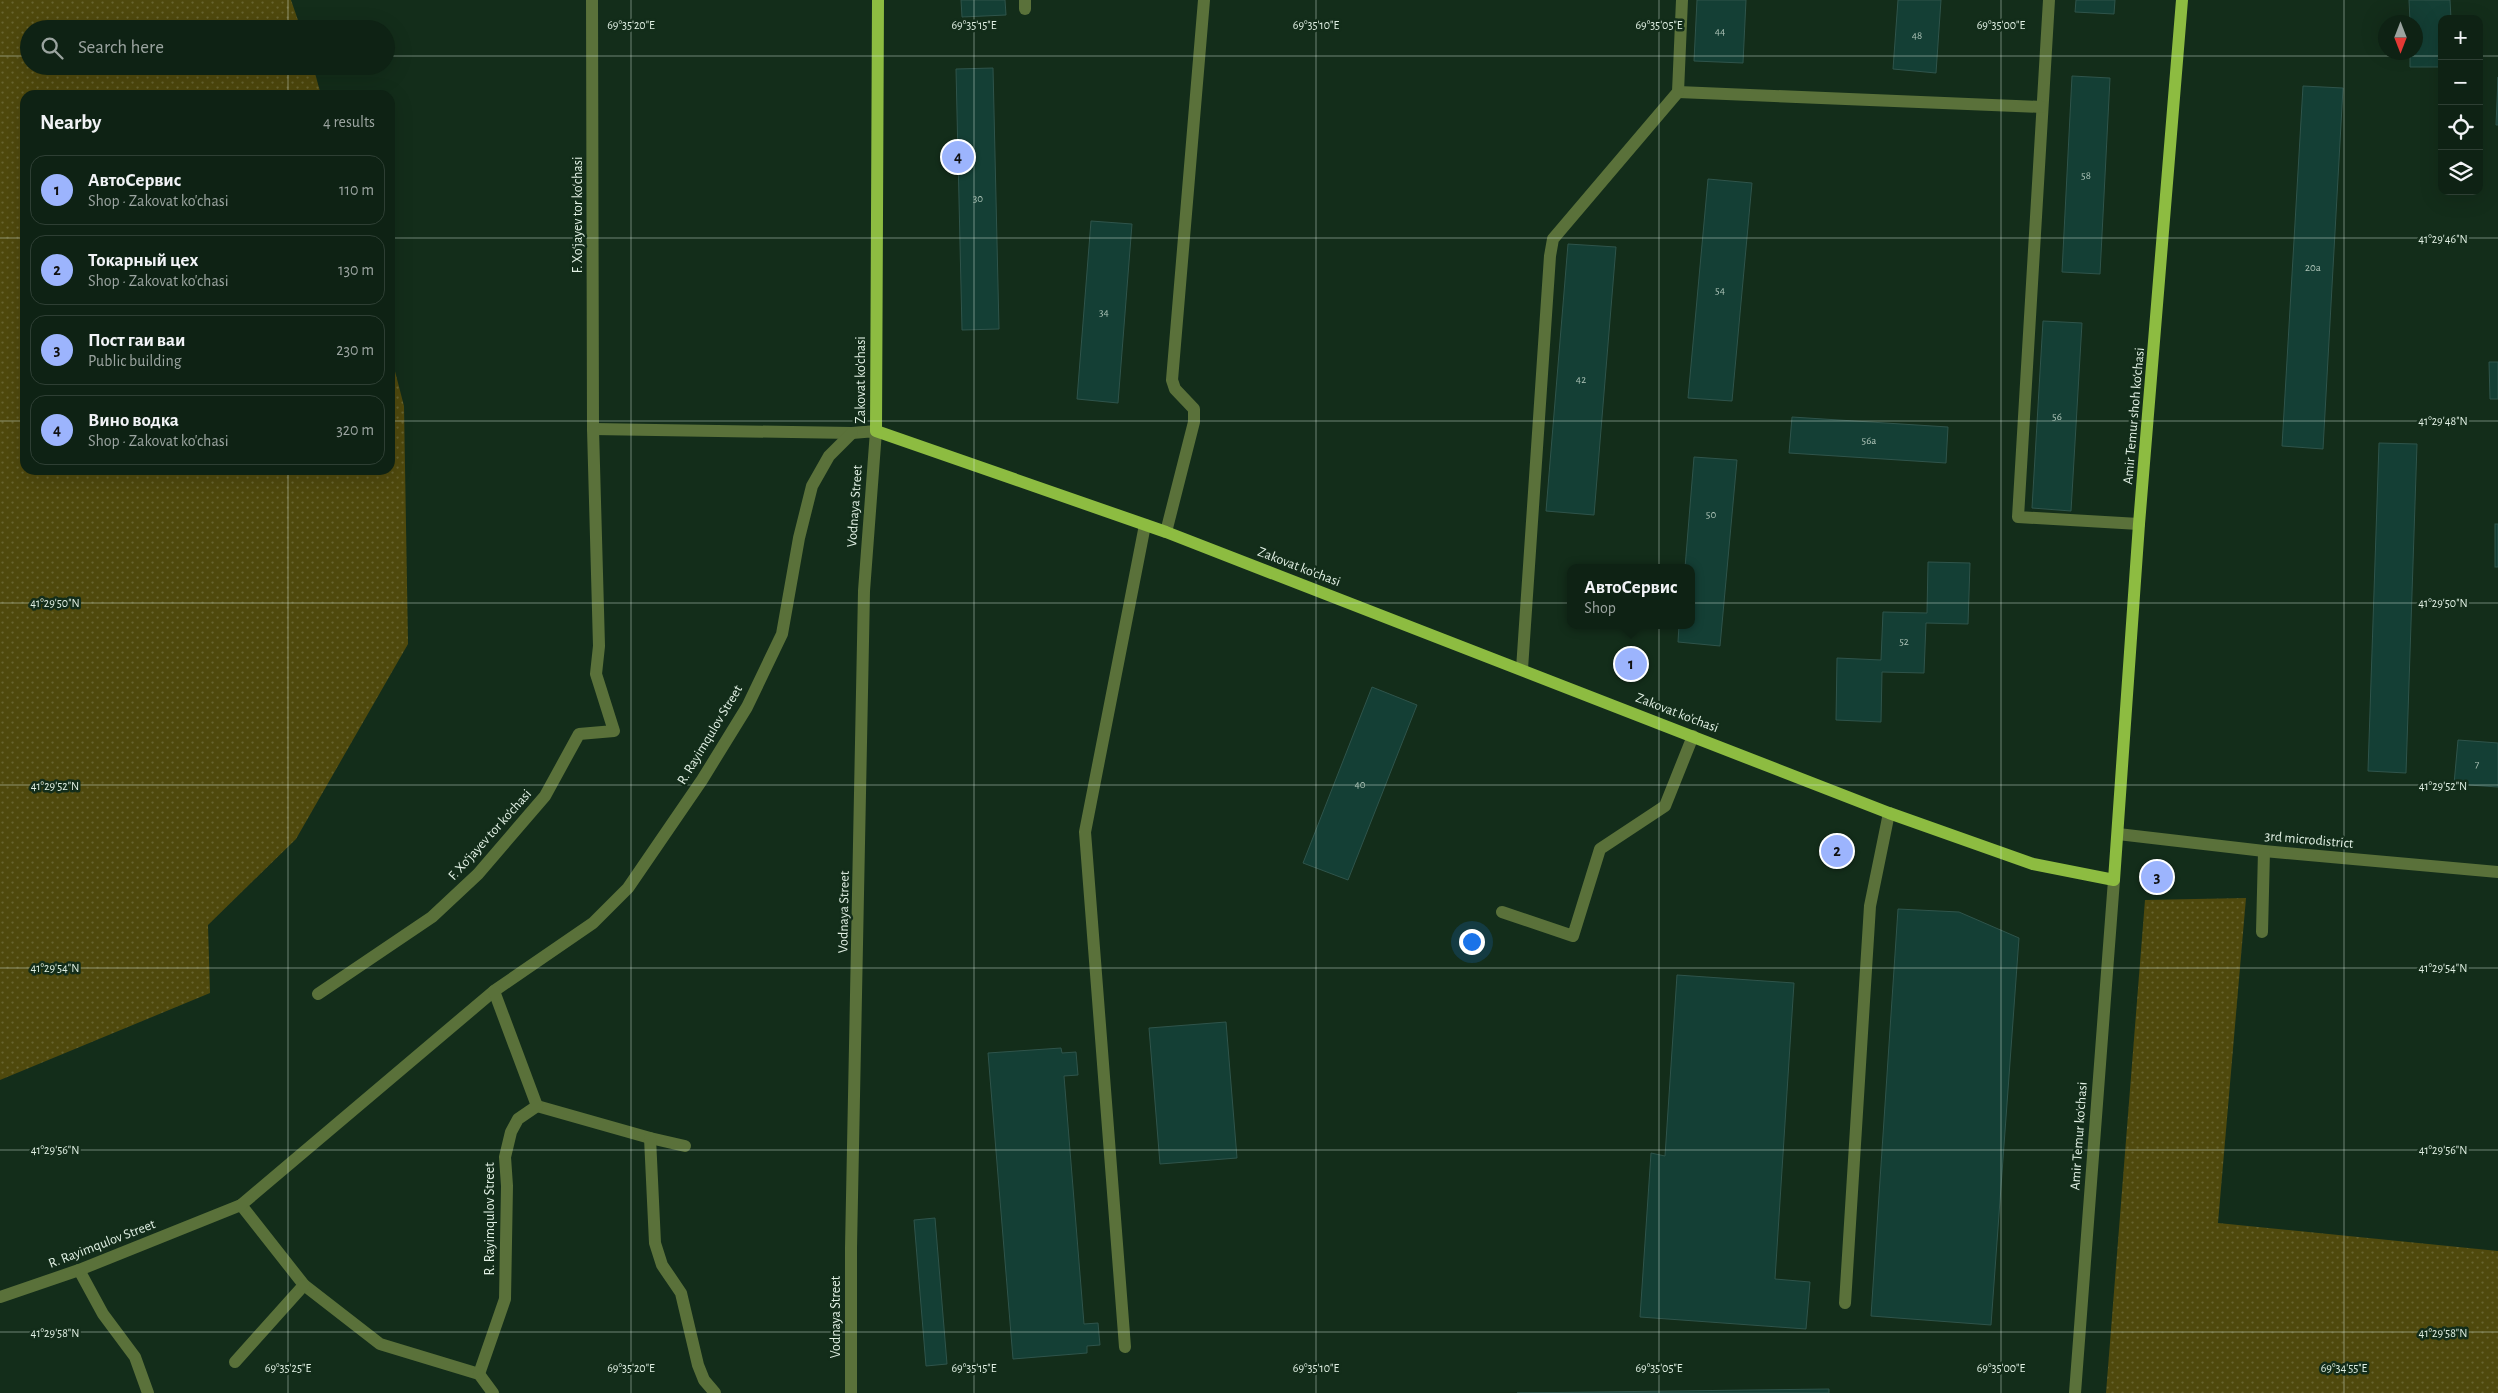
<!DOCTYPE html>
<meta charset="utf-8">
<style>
body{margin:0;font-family:"Alegreya Sans",sans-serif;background:#172a1d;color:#f1f3f6}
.controls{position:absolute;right:15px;top:15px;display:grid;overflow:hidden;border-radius:10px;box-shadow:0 5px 20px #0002}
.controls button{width:45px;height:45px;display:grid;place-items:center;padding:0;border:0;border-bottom:1px solid #2e3f34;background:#0e2214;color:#f1f3f6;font:25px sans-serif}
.compass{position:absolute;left:2378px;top:15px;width:45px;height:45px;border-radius:50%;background:#0e2214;box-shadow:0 5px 20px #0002;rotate:180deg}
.you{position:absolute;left:1471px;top:941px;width:18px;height:18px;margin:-12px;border:4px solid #fff;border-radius:50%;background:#1a73e8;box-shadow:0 0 0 8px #1a73e833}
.badge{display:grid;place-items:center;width:32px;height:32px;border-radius:50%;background:#9cb4fd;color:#111;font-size:16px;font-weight:700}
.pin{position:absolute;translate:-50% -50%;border:2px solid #fff;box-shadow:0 1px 5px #0006}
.popup{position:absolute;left:1567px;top:564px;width:128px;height:65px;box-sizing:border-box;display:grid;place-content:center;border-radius:10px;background:#0e2214;filter:drop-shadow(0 1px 4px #0005);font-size:16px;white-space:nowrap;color:#9ba4a0}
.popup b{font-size:19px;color:#f1f3f6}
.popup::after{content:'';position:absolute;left:50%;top:100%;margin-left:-10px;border:10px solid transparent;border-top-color:#0e2214}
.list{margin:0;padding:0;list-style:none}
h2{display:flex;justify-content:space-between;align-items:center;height:65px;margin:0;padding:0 20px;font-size:21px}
h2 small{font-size:16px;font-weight:400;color:#9ba4a0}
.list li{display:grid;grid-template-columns:32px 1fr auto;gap:15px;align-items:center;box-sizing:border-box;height:70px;margin:0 10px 10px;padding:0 10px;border:1px solid #2e3f34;border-radius:15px}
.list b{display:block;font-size:19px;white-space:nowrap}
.list p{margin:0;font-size:16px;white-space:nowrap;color:#9ba4a0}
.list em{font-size:16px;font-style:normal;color:#9ba4a0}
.icon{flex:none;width:28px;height:28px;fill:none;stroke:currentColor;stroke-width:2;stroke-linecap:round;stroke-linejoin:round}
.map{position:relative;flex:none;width:2498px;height:1393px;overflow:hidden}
.search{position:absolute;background:#0e2214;box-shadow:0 5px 20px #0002;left:20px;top:20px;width:375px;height:55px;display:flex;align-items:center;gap:12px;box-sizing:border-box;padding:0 18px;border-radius:28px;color:#9ba4a0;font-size:19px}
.panel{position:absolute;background:#0e2214;box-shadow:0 5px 20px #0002;left:20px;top:90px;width:375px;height:385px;border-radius:15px}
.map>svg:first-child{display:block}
.grass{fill:url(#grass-dots)}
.building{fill:#143f35;stroke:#2f544b}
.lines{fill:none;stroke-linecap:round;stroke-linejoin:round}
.minor{stroke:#5a713a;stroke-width:12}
.major{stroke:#8dbc41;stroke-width:12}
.ticks{fill:none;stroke:#e1f0e4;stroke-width:1;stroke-opacity:0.45}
.labels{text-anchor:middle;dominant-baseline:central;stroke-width:5;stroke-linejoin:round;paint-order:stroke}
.number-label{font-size:11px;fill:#aec4b8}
.street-label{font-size:14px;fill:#e1f0e4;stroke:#132d1a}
.ticks-label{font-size:12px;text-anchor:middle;fill:#e1f0e4;stroke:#132d1a;stroke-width:5;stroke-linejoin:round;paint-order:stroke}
</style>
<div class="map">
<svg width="2498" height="1393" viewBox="0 0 2498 1393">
<defs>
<pattern id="grass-dots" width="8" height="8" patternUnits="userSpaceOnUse" patternTransform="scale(1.25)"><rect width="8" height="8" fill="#4f490d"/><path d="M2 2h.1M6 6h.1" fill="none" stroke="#686430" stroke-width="1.8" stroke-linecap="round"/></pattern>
</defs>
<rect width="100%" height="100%" fill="#132d1a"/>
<g class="grass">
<path d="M0 0H291L301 29H29V66H313L321 95H25V470H390V352L404 406 408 644 296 839 208 925 210 993 0 1080Z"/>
<path d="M2246 898 2218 1223 2498 1251V1393H2106L2145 900Z"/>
</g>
<g class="building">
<path d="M961 0H1005L1006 15 962 17Z"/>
<path d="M1697 0H1746L1743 63 1694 61Z"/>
<path d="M1898 0H1941L1936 73 1893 69Z"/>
<path d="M2076 0H2115L2114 14 2075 12Z"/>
<path d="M2409 0H2450L2451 19H2442V67H2410V52H2416V22H2410Z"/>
<path d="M993 68 999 329 962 330 956 69Z"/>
<path d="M2072 76 2110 78 2100 274 2062 272Z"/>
<path d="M2498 77V125H2496Z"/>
<path d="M2303 86 2343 88 2323 449 2282 446Z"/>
<path d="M1708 179 1752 183 1732 401 1688 398Z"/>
<path d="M1091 221 1132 224 1118 403 1077 399Z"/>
<path d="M1568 244 1616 247 1594 515 1546 511Z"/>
<path d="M2043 321 2082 323 2071 511 2032 508Z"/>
<path d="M2489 362H2498V399H2490Z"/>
<path d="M1792 417 1948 427 1946 463 1789 453Z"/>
<path d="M2379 443 2417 444 2406 773 2368 771Z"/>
<path d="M1694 457 1737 460 1720 646 1678 642 1679 625H1691V568H1685Z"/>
<rect x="2495" y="524" width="3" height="43"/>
<path d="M1928 562 1970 563 1968 624 1926 623 1924 673 1882 672 1881 722 1836 720 1837 658 1881 660 1883 612 1927 613Z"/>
<path d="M1372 687 1417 705 1348 880 1303 863Z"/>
<path d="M2458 740 2498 743V787L2454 784Z"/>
<path d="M1898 909 1959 912 2019 938 1991 1325 1871 1316Z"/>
<path d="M1677 975 1794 983 1775 1279 1810 1282 1806 1329 1640 1317 1651 1153 1665 1156Z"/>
<path d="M1226 1022 1237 1158 1160 1164 1149 1028Z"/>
<path d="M1061 1048 1062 1053 1076 1052 1078 1075 1064 1076 1084 1324 1098 1323 1100 1345 1087 1346V1353L1013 1359 988 1053Z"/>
<path d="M935 1218 947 1364 926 1366 914 1220Z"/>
<path d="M1829 1389V1393H1517Z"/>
</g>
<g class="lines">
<g class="minor">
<path d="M1025 0V9"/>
<path d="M2049 0 2018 517 2139 524"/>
<path d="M1678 92 2042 107"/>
<path d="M593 429 852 433 876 431 864 591 851 1248V1393"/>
<path d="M1166 532 1194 422V409L1175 389 1172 380 1204 0"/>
<path d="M1522 669 1550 256 1553 239 1678 92 1682 0"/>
<path d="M2118 834 2264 851 2498 872"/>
<path d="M1502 912 1573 936 1600 849 1665 806 1693 736"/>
<path d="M2262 932 2264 851"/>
<path d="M318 994 432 917 478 874 545 796 579 734 614 731 596 674 599 646 593 429 592 0"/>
<path d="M537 1106 650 1138 685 1146"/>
<path d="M650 1138 655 1243 662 1265 681 1293 698 1365 704 1380 715 1393"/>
<path d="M241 1205 304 1285 380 1344 479 1374 493 1393"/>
<path d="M79 1270 103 1314 135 1357 148 1393"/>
<path d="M0 1297 79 1270 241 1205 494 991 593 923 628 888 702 780 747 707 782 634 799 538 812 486 829 456 852 433"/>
<path d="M1845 1303 1870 906 1889 813"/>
<path d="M1125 1347 1085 832 1145 525"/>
<path d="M235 1362 304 1285"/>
<path d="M479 1374 505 1299 507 1186 505 1157 511 1132 518 1119 537 1106 494 991"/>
<path d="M2075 1393 2114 880"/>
</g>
<path class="major" d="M878 0 876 431 1166 532 1889 813 2033 864 2114 880 2139 524 2182 0"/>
</g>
<path class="ticks" d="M288 0V29M631 0V1393M974 0V1393M1316 0V1393M1659 0V1393M2001 0V1393M2344 0V1393M0 56H29M386 56H2442M2479 56H2498M288 66V95M0 238H25M390 238H2498M0 421H25M390 421H2498M288 470V1393M0 603H2498M0 785H2498M0 968H2498M0 1150H2498M0 1332H2498"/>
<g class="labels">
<g class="number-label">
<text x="1720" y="31">44</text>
<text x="1917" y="35">48</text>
<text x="2086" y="175">58</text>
<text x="978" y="198">30</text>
<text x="2313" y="267">20a</text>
<text x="1720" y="290">54</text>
<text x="1104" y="312">34</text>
<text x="1581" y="379">42</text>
<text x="2057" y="416">56</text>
<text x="1869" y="440">56a</text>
<text x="1711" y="514">50</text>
<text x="1904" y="641">52</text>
<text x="2477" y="764">7</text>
<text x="1360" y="784">40</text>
</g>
<g class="street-label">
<text transform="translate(578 215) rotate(-90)">F. Xo‘jayev tor ko‘chasi</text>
<text transform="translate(861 380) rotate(-90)">Zakovat ko'chasi</text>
<text transform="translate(2134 416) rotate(-85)">Amir Temur shoh ko‘chasi</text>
<text transform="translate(855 506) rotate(-86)">Vodnaya Street</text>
<text transform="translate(1299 567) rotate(21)">Zakovat ko'chasi</text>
<text transform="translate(1677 713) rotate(21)">Zakovat ko'chasi</text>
<text transform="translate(710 735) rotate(-59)">R. Rayimqulov Street</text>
<text transform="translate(490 835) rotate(-48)">F. Xo‘jayev tor ko‘chasi</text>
<text transform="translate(2309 840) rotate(5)">3rd microdistrict</text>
<text transform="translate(844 912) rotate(-89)">Vodnaya Street</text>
<text transform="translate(2079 1136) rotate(-86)">Amir Temur ko'chasi</text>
<text transform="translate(490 1219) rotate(-90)">R. Rayimqulov Street</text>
<text transform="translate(102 1244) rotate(-21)">R. Rayimqulov Street</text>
<text transform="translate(836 1317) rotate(-90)">Vodnaya Street</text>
</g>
</g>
<g class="ticks-label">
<text x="631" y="29">69°35'20"E</text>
<text x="974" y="29">69°35'15"E</text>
<text x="1316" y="29">69°35'10"E</text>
<text x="1659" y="29">69°35'05"E</text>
<text x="2001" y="29">69°35'00"E</text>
<text x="2443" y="243">41°29'46"N</text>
<text x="2443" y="425">41°29'48"N</text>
<text x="2443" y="607">41°29'50"N</text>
<text x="55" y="607">41°29'50"N</text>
<text x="2443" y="790">41°29'52"N</text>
<text x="55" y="790">41°29'52"N</text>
<text x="2443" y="972">41°29'54"N</text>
<text x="55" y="972">41°29'54"N</text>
<text x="2443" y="1154">41°29'56"N</text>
<text x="55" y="1154">41°29'56"N</text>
<text x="2443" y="1337">41°29'58"N</text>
<text x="55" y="1337">41°29'58"N</text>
<text x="288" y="1372">69°35'25"E</text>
<text x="631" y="1372">69°35'20"E</text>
<text x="974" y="1372">69°35'15"E</text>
<text x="1316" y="1372">69°35'10"E</text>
<text x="1659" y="1372">69°35'05"E</text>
<text x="2001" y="1372">69°35'00"E</text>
<text x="2344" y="1372">69°34'55"E</text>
</g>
</svg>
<div class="controls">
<button>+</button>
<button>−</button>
<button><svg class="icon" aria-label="locate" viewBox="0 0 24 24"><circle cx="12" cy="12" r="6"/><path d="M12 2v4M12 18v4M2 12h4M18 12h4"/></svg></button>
<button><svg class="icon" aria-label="layers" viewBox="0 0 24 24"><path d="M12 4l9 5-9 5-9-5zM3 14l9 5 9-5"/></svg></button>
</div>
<svg class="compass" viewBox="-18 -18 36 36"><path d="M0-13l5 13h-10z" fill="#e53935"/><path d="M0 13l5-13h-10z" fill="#9ba4a0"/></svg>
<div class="you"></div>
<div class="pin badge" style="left:1631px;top:664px">1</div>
<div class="popup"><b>АвтоСервис</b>Shop</div>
<div class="pin badge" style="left:1837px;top:851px">2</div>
<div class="pin badge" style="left:2157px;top:877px">3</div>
<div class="pin badge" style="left:958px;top:157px">4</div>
<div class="search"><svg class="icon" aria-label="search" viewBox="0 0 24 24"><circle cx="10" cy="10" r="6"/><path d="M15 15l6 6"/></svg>Search here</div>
<section class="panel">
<h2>Nearby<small>4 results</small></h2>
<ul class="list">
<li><span class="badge">1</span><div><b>АвтоСервис</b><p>Shop · Zakovat ko'chasi</p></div><em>110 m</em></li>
<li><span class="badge">2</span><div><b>Токарный цех</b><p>Shop · Zakovat ko'chasi</p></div><em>130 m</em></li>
<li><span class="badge">3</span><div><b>Пост гаи ваи</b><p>Public building</p></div><em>230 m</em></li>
<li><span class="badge">4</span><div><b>Вино водка</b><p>Shop · Zakovat ko'chasi</p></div><em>320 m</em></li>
</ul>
</section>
</div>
